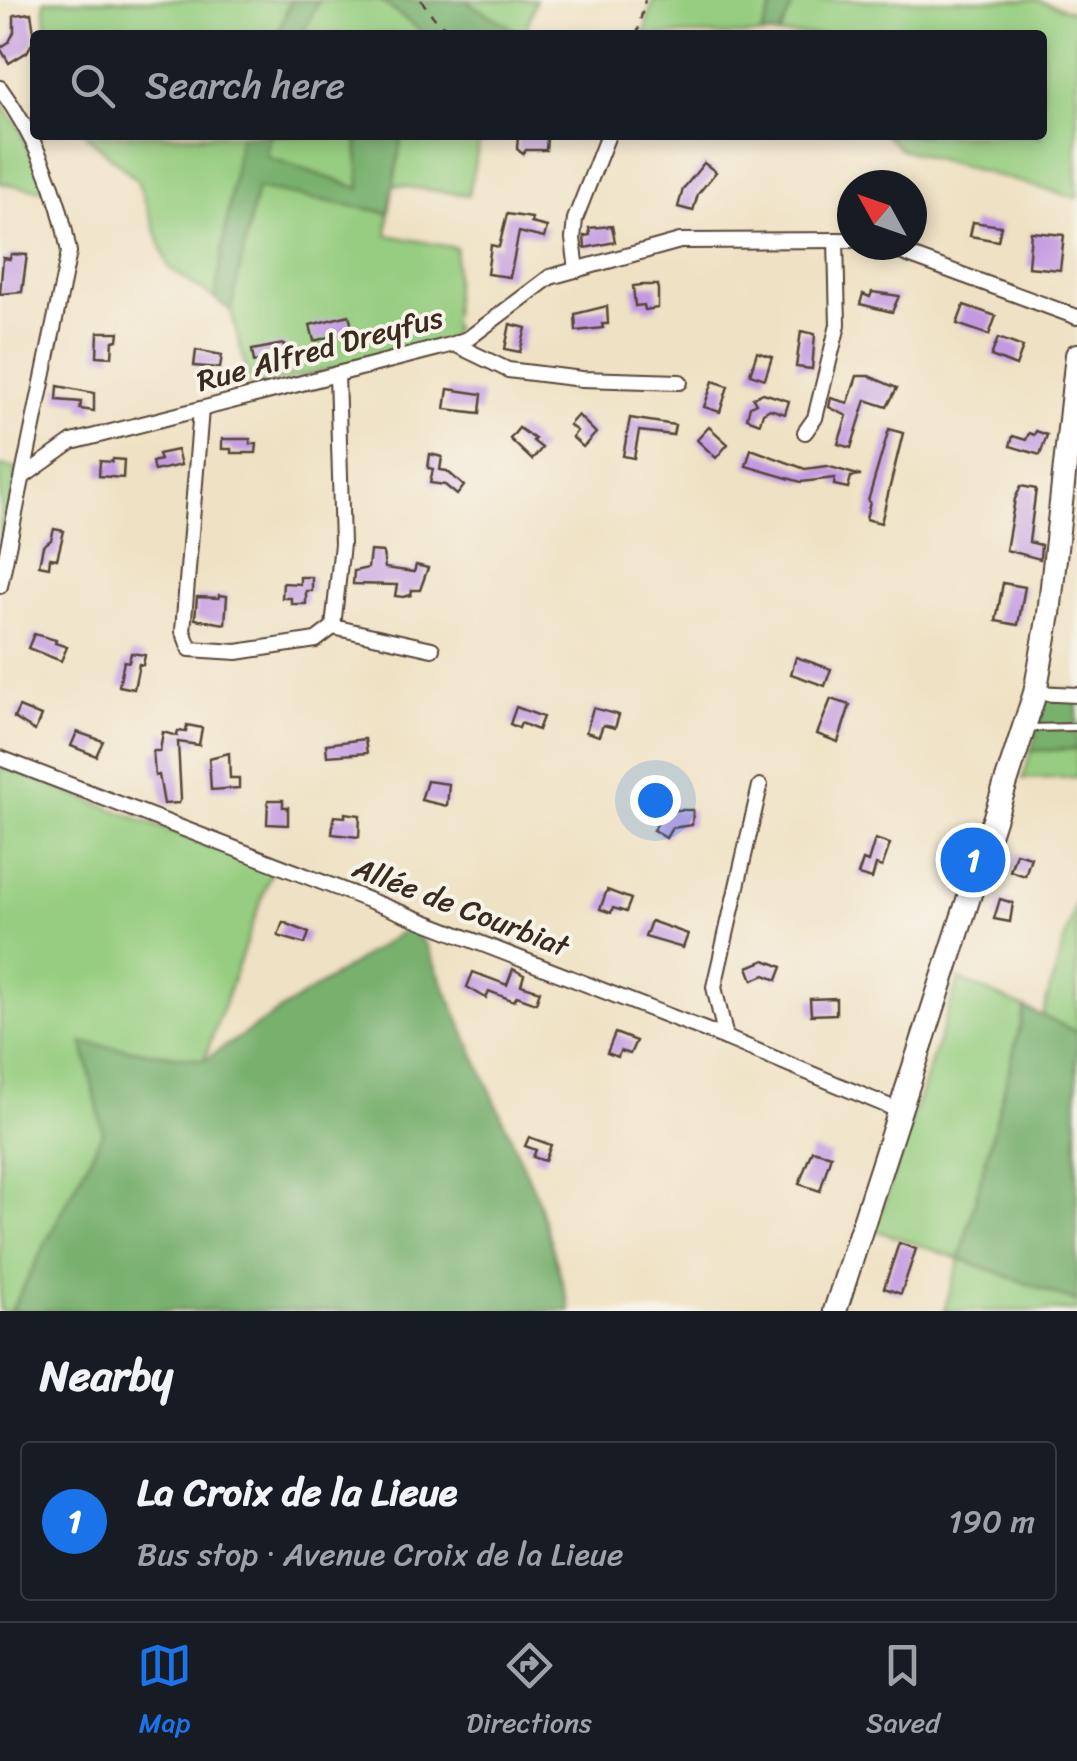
<!DOCTYPE html>
<meta charset="utf-8">
<style>
body{margin:0;font-family:Sriracha,sans-serif;background:#20242c;color:#f1f3f6}
.compass{position:absolute;left:837px;top:170px;width:90px;height:90px;border-radius:50%;background:#171b24;box-shadow:0 5px 15px #0003;rotate:310deg}
.you{position:absolute;left:655px;top:800px;width:35px;height:35px;margin:-25px;border:8px solid #fff;border-radius:50%;background:#1a73e8;box-shadow:0 0 0 15px #1a73e833}
.badge{display:grid;place-items:center;width:65px;height:65px;border-radius:50%;background:#1a73e8;color:#fff;font-size:32px;font-weight:700}
.pin{position:absolute;translate:-50% -50%;border:5px solid #fff;box-shadow:0 2px 10px #0006}
.list{margin:0;padding:0;list-style:none}
h2{display:flex;justify-content:space-between;align-items:center;height:130px;margin:0;padding:0 40px;font-size:42px}
h2 small{font-size:32px;font-weight:400;color:#9ea1a6}
.list li{display:grid;grid-template-columns:65px 1fr auto;gap:30px;align-items:center;box-sizing:border-box;height:160px;margin:0 20px 20px;padding:0 20px;border:2px solid #363941;border-radius:10px}
.list b{display:block;font-size:38px;white-space:nowrap}
.list p{margin:0;font-size:32px;white-space:nowrap;color:#9ea1a6}
.list em{font-size:32px;font-style:normal;color:#9ea1a6}
.icon{flex:none;width:55px;height:55px;fill:none;stroke:currentColor;stroke-width:2;stroke-linecap:round;stroke-linejoin:round}
.map{position:relative;flex:none;width:1077px;height:1311px;overflow:hidden}
.search{position:absolute;background:#171b24;box-shadow:0 5px 15px #0003;left:30px;right:30px;top:30px;height:110px;display:flex;align-items:center;gap:25px;box-sizing:border-box;padding:0 35px;border-radius:10px;color:#9ea1a6;font-size:38px}
.sheet{height:310px;background:#171b24}
nav{display:flex;justify-content:space-around;align-items:center;box-sizing:border-box;height:140px;border-top:2px solid #363941;background:#171b24;font-size:28px;color:#9ea1a6}
nav a{display:grid;justify-items:center;gap:5px}
nav .on{color:#1a73e8}
.map>svg:first-child{display:block}
.green{fill:#96cd80;stroke:#687c4f;stroke-width:2.5}
.forest{fill:#78b06e;stroke:#5a6d46;stroke-width:2.5}
.building{fill:#c39ae1}
.lines{fill:none;stroke-linecap:round;stroke-linejoin:round}
.service-casing{stroke:#564537;stroke-width:10}
.minor-casing{stroke:#564537;stroke-width:18}
.primary-casing{stroke:#564537;stroke-width:26}
.path{stroke:#564537;stroke-width:2.5;stroke-dasharray:8 8;stroke-linecap:butt}
.service{stroke:#fff;stroke-width:6}
.minor{stroke:#fff;stroke-width:14}
.primary{stroke:#fff;stroke-width:22}
.labels{text-anchor:middle;dominant-baseline:central;stroke-width:8;stroke-linejoin:round;paint-order:stroke}
.street-label{font-size:30px;fill:#3b2a1e;stroke:#f7f3e8}
</style>
<div class="map">
<svg width="1077" height="1311" viewBox="0 0 1077 1311">
<rect width="100%" height="100%" fill="#f7f3e8"/>
<filter id="ink" filterUnits="userSpaceOnUse"><feTurbulence type="fractalNoise" baseFrequency=".01" numOctaves="2"/><feDisplacementMap in="SourceGraphic" scale="20" xChannelSelector="R" yChannelSelector="G"/><feConvolveMatrix kernelMatrix="1 2 1 2 8 2 1 2 1" color-interpolation-filters="sRGB"/></filter>
<filter id="wash" filterUnits="userSpaceOnUse"><feTurbulence type="fractalNoise" baseFrequency=".0048" numOctaves="4" result="noise"/><feDisplacementMap in="SourceGraphic" scale="40" xChannelSelector="R" yChannelSelector="G"/><feGaussianBlur stdDeviation="2.25" result="paint"/><feColorMatrix in="noise" values="0 0 0 0 0 0 0 0 0 0 0 0 0 0 0 0 0 1.4 0 .05"/><feComposite in="paint" operator="in"/></filter>
<g filter="url(#wash)">
<rect width="100%" height="100%" fill="#efe1c3"/>
<g class="green">
<path d="M44 0H291L277 35H47Z"/>
<path d="M319 0H380L426 35H302Z"/>
<path d="M464 0H536L524 35Z"/>
<path d="M653 0H775L761 35H644Z"/>
<path d="M795 0H1037L1077 13V198L901 149 884 135H1042V35H779Z"/>
<path d="M0 100 19 128 49 191 0 183Z"/>
<path d="M86 135H240L215 299 169 268 137 180Z"/>
<path d="M270 135H357L361 189 265 156Z"/>
<path d="M402 135H481L468 195 393 185Z"/>
<path d="M256 188 389 213 387 235 456 248 452 340 251 388 231 311Z"/>
<path d="M0 466 18 469 0 555Z"/>
<path d="M1077 749V777L1023 779 1031 751Z"/>
<path d="M0 766 272 870 204 1060 83 1043 104 1132 11 1311H0Z"/>
<path d="M1077 899V1032L1042 1016Z"/>
<path d="M959 979 1025 1008 960 1259 1077 1302V1311H944L960 1259 875 1230Z"/>
</g>
<g class="forest">
<path d="M291 0H319L302 35H277Z"/>
<path d="M380 0H464L524 35H426Z"/>
<path d="M775 0H795L779 35H761Z"/>
<path d="M240 135H270L266 156 360 189 357 135H402L389 213 257 188 231 311 215 299Z"/>
<path d="M1049 689 1077 691V749L1031 751Z"/>
<path d="M409 927 426 945 536 1194 571 1311H11L103 1132 83 1043 204 1060Z"/>
<path d="M1025 1008 1077 1032V1302L960 1259Z"/>
</g>
<g id="blocks">
<g class="building">
<path d="M31 13 35 38 27 52 9 63 0 48 9 42 14 32V15Z"/>
<path d="M537 135 547 137 546 150H526L523 154 517 149 518 136Z"/>
<path d="M704 163 716 172 698 194 693 211 678 207 683 189Z"/>
<path d="M507 214 532 218 531 223 547 227 544 238 519 232 510 277 487 274 491 245 499 247Z"/>
<path d="M973 222 1001 226 998 241 970 236Z"/>
<path d="M612 226 615 242 585 248 584 236 590 235 589 228Z"/>
<path d="M1031 232 1064 235 1060 270 1028 267Z"/>
<path d="M11 254 27 255 22 292 0 294 3 258 10 259Z"/>
<path d="M642 285H658V308L645 310 644 305 635 306 633 286Z"/>
<path d="M872 292 899 296 892 312 860 304 863 294 870 297Z"/>
<path d="M964 305 996 316 989 335 957 324Z"/>
<path d="M607 306 608 324H602L603 328 576 331 575 314Z"/>
<path d="M349 315 353 331 314 341 310 325Z"/>
<path d="M510 324 526 328 520 352 505 349Z"/>
<path d="M801 331 815 334 812 369 796 367Z"/>
<path d="M98 332H119L118 340 113 341 112 357 97 356Z"/>
<path d="M998 338 1023 347 1016 366 991 356Z"/>
<path d="M284 344 289 365 263 367 262 361 254 362 252 350Z"/>
<path d="M196 350 222 355 220 368 194 366Z"/>
<path d="M757 352 772 357 765 379 750 374Z"/>
<path d="M857 376H869L897 388 887 407 866 400 851 448 838 444 847 416 829 407 831 398 848 403Z"/>
<path d="M713 381 728 386 720 412 704 407Z"/>
<path d="M58 386 94 393V411L80 409 81 402 57 400Z"/>
<path d="M448 389 482 394 480 413 445 409Z"/>
<path d="M763 393 789 401 785 414 770 409 763 413 760 423 747 418 750 406 756 403 753 398Z"/>
<path d="M578 415 596 433 583 447 572 437 577 431 569 425Z"/>
<path d="M630 418 675 425 673 435 639 431 634 458 623 456Z"/>
<path d="M709 427 728 444 716 458 697 440Z"/>
<path d="M519 428 535 439 533 441 542 448 532 460 510 439Z"/>
<path d="M889 429 903 433 881 523 866 519 870 502 868 501Z"/>
<path d="M1036 431 1047 435 1040 455 1010 446 1013 436 1026 440 1029 433 1034 435Z"/>
<path d="M222 439H250V444H257L256 453H231V449H222Z"/>
<path d="M751 449 805 469 827 466 861 476 851 477 848 488 834 485 835 478 801 482 746 466Z"/>
<path d="M177 450 181 465 154 471 152 462 160 460 158 454Z"/>
<path d="M430 454 442 457 440 470 447 471 464 486 457 495 445 485 430 483 433 469 428 468Z"/>
<path d="M113 459 124 460 123 478 99 476 100 461 112 462Z"/>
<path d="M1021 486 1036 489 1029 542 1041 545 1040 559 1006 550 1015 499Z"/>
<path d="M54 529 64 531 57 559 50 558 49 567 39 565 43 546 51 540Z"/>
<path d="M370 551 383 552 385 568 414 572 416 565 428 568 420 590H412L411 595 403 597 395 596 397 585 353 584 354 571 368 568Z"/>
<path d="M300 577H312V591H306V604H291V598H282L283 583 300 584Z"/>
<path d="M1003 583 1025 587 1018 625 996 621Z"/>
<path d="M219 595 227 596 225 624 195 619 197 597 219 598Z"/>
<path d="M34 634 56 640 55 643 67 647 61 661 28 648Z"/>
<path d="M131 653 145 655 143 665 139 664 134 689 119 686 124 661 129 662Z"/>
<path d="M796 657 831 669 825 686 791 674Z"/>
<path d="M831 699 850 705 838 742 817 734Z"/>
<path d="M19 707 41 716 35 731 14 718Z"/>
<path d="M516 707 543 717 538 730 521 723 519 728 510 724Z"/>
<path d="M593 708 619 715 615 728 603 725 599 736 586 732Z"/>
<path d="M187 725 202 728 199 745 178 742 181 799 179 803 164 804 159 775 155 776 153 751H160L163 732 177 736 178 731 186 732Z"/>
<path d="M77 732 103 741 96 756 71 746Z"/>
<path d="M365 739 367 753 327 756 326 744Z"/>
<path d="M229 753 230 778H239V788L211 790 209 758Z"/>
<path d="M427 781 449 784 447 806 421 800Z"/>
<path d="M668 794 675 810H693L692 825 672 828 666 838 653 830 663 816 655 800Z"/>
<path d="M268 800H283V807H288V825L267 824Z"/>
<path d="M345 813 360 815 359 837 332 834 334 816 345 817Z"/>
<path d="M875 839 890 844 882 867 876 865 872 879 858 875 863 860 868 862Z"/>
<path d="M1016 853 1031 857 1025 876 1010 871Z"/>
<path d="M607 890 631 899 626 912 613 908 611 913 600 909Z"/>
<path d="M1000 899 1013 903 1010 922 994 919Z"/>
<path d="M651 921 688 934 683 948 645 937Z"/>
<path d="M283 922 309 933 305 944 278 936Z"/>
<path d="M765 960 782 967 777 980 765 975 753 980 748 967Z"/>
<path d="M513 969 524 975 521 985 540 991 536 1003 517 996 514 1001 489 991 486 998 467 987 473 972 507 985Z"/>
<path d="M836 998V1014L811 1015 810 999Z"/>
<path d="M615 1033 636 1041 630 1054 620 1051 618 1057 607 1053Z"/>
<path d="M529 1137 551 1145 545 1161 533 1157 536 1150 525 1146Z"/>
<path d="M812 1150 831 1155 820 1191 799 1184Z"/>
<path d="M899 1243 916 1249 901 1294 884 1288Z"/>
</g>
</g>
</g>
<g filter="url(#ink)">
<use href="#blocks" fill-opacity="0" stroke="#564537" stroke-width="2.5"/>
<g class="lines">
<g class="service-casing">
<path id="service" d="M1028 728 1077 727"/>
</g>
<g class="minor-casing">
<g id="minor">
<path d="M0 88C36 138 59 192 69 252L0 586"/>
<path d="M881 245 1077 317"/>
<path d="M577 270 573 239 575 219 608 135"/>
<path d="M454 344 508 370 582 379 680 382"/>
<path d="M201 409 183 631 190 649 237 652 316 640 333 627 342 544 337 374"/>
<path d="M805 432 815 418 838 325 836 240"/>
<path d="M24 476 72 442 454 344 469 338 550 277 680 241 852 240"/>
<path d="M333 627 432 649"/>
<path d="M1035 693 1077 695"/>
<path d="M0 758 726 1038 900 1111"/>
<path d="M726 1038 714 987 760 786"/>
</g>
</g>
<g class="primary-casing">
<path id="primary" d="M835 1311 1035 693 1049 614 1077 355"/>
</g>
<g class="path">
<path d="M421 0 438 23 461 35"/>
<path d="M637 35 645 0"/>
</g>
<use href="#service" class="service"/>
<use href="#minor" class="minor"/>
<use href="#primary" class="primary"/>
</g>
</g>
<g class="labels">
<g class="street-label">
<text transform="translate(320 349) rotate(-15)">Rue Alfred Dreyfus</text>
<text transform="translate(461 907) rotate(21)">Allée de Courbiat</text>
</g>
</g>
</svg>
<svg class="compass" viewBox="-18 -18 36 36"><path d="M0-13l5 13h-10z" fill="#e53935"/><path d="M0 13l5-13h-10z" fill="#9ea1a6"/></svg>
<div class="you"></div>
<div class="pin badge" style="left:973px;top:860px">1</div>
<div class="search"><svg class="icon" aria-label="search" viewBox="0 0 24 24"><circle cx="10" cy="10" r="6"/><path d="M15 15l6 6"/></svg>Search here</div>
</div>
<section class="sheet">
<h2>Nearby<small></small></h2>
<ul class="list">
<li><span class="badge">1</span><div><b>La Croix de la Lieue</b><p>Bus stop · Avenue Croix de la Lieue</p></div><em>190 m</em></li>
</ul>
</section>
<nav>
<a class="on"><svg class="icon" aria-label="map" viewBox="0 0 24 24"><path d="M3 6l6-2 6 2 6-2v14l-6 2-6-2-6 2zM9 4v14M15 6v14"/></svg>Map</a>
<a><svg class="icon" aria-label="directions" viewBox="0 0 24 24"><path d="M12 3l9 9-9 9-9-9zM9 14v-3h6M13 9l2 2-2 2"/></svg>Directions</a>
<a><svg class="icon" aria-label="saved" viewBox="0 0 24 24"><path d="M7 4h10v16l-5-4-5 4z"/></svg>Saved</a>
</nav>
